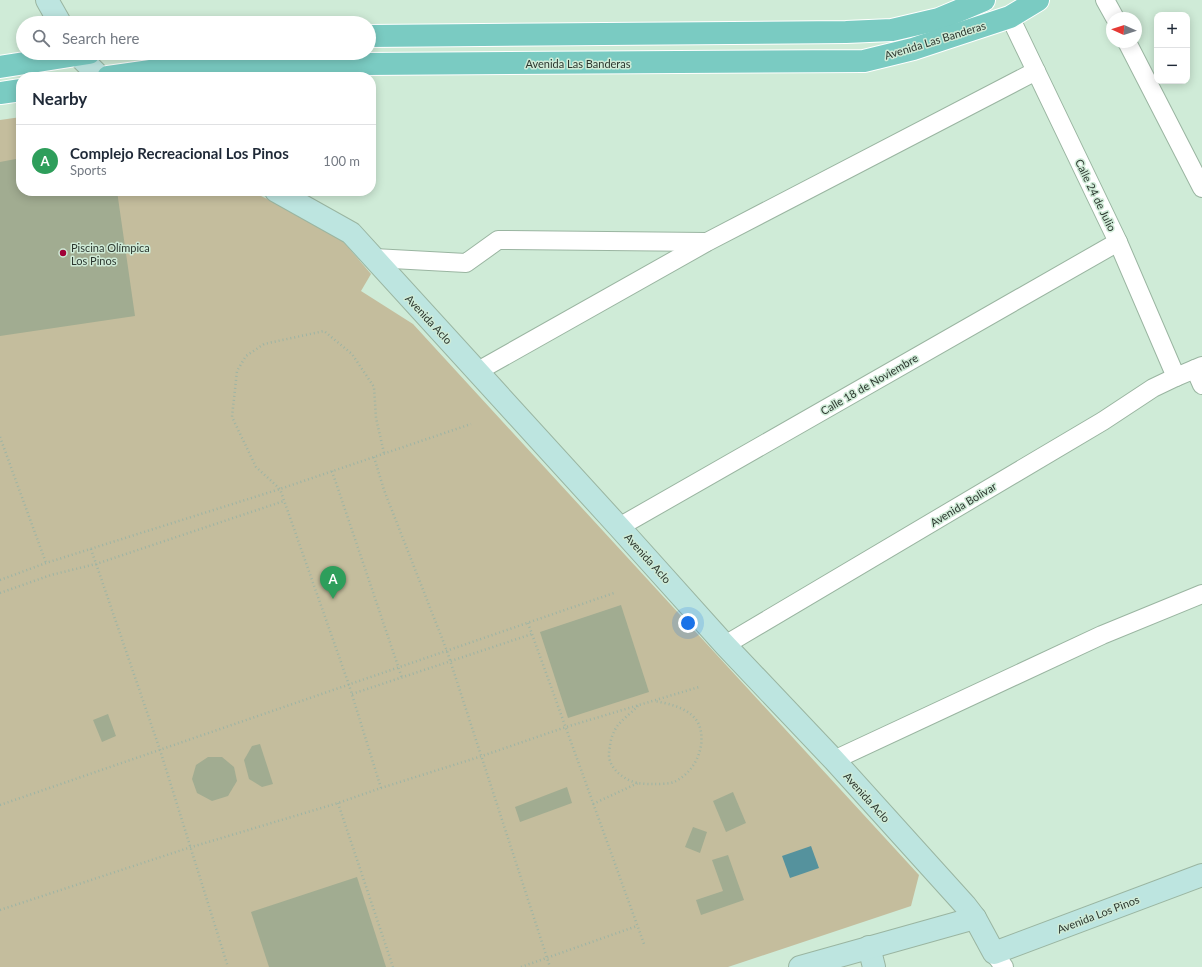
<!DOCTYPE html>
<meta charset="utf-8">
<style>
body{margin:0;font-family:Lato,sans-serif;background:#f6f6f7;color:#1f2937}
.controls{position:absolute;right:12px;top:12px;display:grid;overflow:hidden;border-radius:8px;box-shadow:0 2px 10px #0003}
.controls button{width:36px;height:36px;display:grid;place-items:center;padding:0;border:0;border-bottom:1px solid #e0e1e3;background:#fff;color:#1f2937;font:20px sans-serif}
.compass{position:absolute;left:1106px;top:12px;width:36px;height:36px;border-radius:50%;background:#fff;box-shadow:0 2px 10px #0003;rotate:273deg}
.you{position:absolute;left:688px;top:623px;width:14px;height:14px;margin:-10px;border:3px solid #fff;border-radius:50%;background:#1a73e8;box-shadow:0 0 0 6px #1a73e833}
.badge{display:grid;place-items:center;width:26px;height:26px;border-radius:50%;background:#111827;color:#fff;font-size:13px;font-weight:700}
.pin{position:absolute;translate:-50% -33px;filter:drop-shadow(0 1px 2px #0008)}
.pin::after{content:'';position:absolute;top:21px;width:14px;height:12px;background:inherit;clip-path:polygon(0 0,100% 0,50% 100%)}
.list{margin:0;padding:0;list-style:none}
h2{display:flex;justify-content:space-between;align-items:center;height:52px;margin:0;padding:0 16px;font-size:17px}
h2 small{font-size:13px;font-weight:400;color:#747a83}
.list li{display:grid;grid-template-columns:26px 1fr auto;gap:12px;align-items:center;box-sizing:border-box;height:72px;padding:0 16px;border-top:1px solid #e0e1e3}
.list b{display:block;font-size:15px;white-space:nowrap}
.list p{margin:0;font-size:13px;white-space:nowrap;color:#747a83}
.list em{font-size:13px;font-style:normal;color:#747a83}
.icon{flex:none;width:22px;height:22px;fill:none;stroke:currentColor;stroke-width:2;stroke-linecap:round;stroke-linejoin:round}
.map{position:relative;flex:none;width:1202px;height:967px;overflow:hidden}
.search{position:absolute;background:#fff;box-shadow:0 2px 10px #0003;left:16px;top:16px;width:360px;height:44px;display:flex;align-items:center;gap:10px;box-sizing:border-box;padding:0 14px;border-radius:22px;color:#747a83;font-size:15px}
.panel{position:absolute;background:#fff;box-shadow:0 2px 10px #0003;left:16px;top:72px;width:360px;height:124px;border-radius:16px}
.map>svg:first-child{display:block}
.green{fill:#c4bd9d}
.water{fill:#55929d}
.building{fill:#a1ac91}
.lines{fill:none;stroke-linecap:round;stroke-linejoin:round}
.street-casing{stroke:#9ab5a1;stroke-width:20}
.secondary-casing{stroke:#9ab5a1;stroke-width:24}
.primary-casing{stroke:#fff;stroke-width:24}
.path{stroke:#9db4a4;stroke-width:2.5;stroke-dasharray:1 3;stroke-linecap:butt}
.street{stroke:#fff;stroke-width:18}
.secondary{stroke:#bde5e0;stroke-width:22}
.primary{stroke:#7acbc2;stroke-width:22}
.poi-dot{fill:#a10137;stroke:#cfebd7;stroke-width:1.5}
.labels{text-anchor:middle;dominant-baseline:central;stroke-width:3;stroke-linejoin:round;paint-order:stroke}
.street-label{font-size:11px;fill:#2d3830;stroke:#cfebd7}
.poi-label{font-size:11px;fill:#2d3830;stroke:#cfebd7;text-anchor:start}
</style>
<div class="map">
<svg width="1202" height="967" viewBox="0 0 1202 967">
<rect width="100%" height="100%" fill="#cfebd7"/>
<path class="green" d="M21 117V191H251L337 234 371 274 361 291 413 324 919 875 911 906 728 967H0V120Z"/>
<path class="water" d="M811 846 819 868 790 878 782 856Z"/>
<g class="building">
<path d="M21 158V191H117L135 316 0 336V162Z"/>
<path d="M621 605 649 692 568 718 540 632Z"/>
<path d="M108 714 116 736 102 742 93 720Z"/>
<path d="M260 744 273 784 262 787 249 779 244 760 252 746Z"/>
<path d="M208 757H222L234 767 237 781 228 796 212 801 197 793 192 779 196 765Z"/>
<path d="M567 787 572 803 520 822 515 807Z"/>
<path d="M733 792 746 823 726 832 713 801Z"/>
<path d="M693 827 707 832 700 853 685 847Z"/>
<path d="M728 855 744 900 701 915 696 900 723 891 712 860Z"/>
<path d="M357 877 386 967H269L251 912Z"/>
</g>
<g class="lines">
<g class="street-casing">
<g id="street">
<path d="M1105 0 1115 18"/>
<path d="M1010 17 1118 242 1176 377"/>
<path d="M1127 42 1202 188"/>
<path d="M374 258 466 263 498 240 706 242"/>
<path d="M1195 369 1202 385"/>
<path d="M478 371 707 242 1036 71"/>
<path d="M619 527 1118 242"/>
<path d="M725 645 1103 421 1153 388 1176 377 1202 366"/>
<path d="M834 760 1102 635 1202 594"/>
<path d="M994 953 1004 967"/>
</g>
</g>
<g class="secondary-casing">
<g id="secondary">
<path d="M47 0 60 23"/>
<path d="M76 53 100 77"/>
<path d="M276 191 351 233 619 527 725 645 834 760 965 905 975 918 994 953 1202 875"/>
<path d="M869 947 874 967"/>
<path d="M800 967 975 918"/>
</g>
</g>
<g class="primary-casing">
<g id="primary">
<path d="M369 36 846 32 892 30 939 19 984 0"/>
<path d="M0 67 89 53"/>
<path d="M108 77 193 65 864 61 913 49 1010 17 1038 0"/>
<path d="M0 93 21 90"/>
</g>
</g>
<g class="path">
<path d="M0 437 46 563"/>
<path d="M374 457 384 490 447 651 550 967"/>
<path d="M332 471 402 678"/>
<path d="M91 549 160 750 228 967"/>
<path d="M0 580 46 563 280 489 471 424"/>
<path d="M0 593 51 575 96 564 284 501"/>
<path d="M528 623 644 944"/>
<path d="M352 694 532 634"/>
<path d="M638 706C632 712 624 718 618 725 614 730 610 740 610 747 609 750 609 753 609 756 610 770 626 781 638 783 643 784 649 784 654 784 660 784 669 784 674 782 693 773 704 752 701 732 698 710 672 704 654 701"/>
<path d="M381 788 349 685 280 489 256 467 232 417 237 371 246 356 264 344 324 331 352 354 374 387 376 418 384 453"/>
<path d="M338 803 393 967"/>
<path d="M593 804 638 783"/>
<path d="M0 805 614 593"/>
<path d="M0 910 185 849 338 803 381 788 482 756 566 727 699 687"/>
<path d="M521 967 637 926"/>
</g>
<use href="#street" class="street"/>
<use href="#secondary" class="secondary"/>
<use href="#primary" class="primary"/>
</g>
<circle class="poi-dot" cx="63" cy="253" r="4"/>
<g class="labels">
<g class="street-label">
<text transform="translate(935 40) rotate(-17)">Avenida Las Banderas</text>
<text x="578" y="63">Avenida Las Banderas</text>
<text transform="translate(1096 195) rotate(64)">Calle 24 de Julio</text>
<text transform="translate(429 319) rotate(47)">Avenida Aclo</text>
<text transform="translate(869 384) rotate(-30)">Calle 18 de Noviembre</text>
<text transform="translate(963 504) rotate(-31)">Avenida Bolivar</text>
<text transform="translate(648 558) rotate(48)">Avenida Aclo</text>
<text transform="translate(867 797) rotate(48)">Avenida Aclo</text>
<text transform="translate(1098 914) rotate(-21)">Avenida Los Pinos</text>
</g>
<g class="poi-label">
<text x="71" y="247">Piscina Olímpica<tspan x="71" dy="13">Los Pinos</tspan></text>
</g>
</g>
</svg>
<div class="controls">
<button>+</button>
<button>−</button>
</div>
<svg class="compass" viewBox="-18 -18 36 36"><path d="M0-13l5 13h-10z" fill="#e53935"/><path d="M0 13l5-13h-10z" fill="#747a83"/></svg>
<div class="you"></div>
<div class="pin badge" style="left:333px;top:599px;background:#2e9e5b">A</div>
<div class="search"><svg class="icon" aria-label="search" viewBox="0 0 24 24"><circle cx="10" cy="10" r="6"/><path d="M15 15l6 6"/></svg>Search here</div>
<section class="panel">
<h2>Nearby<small></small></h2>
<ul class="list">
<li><span class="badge" style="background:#2e9e5b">A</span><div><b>Complejo Recreacional Los Pinos</b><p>Sports</p></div><em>100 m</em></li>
</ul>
</section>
</div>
